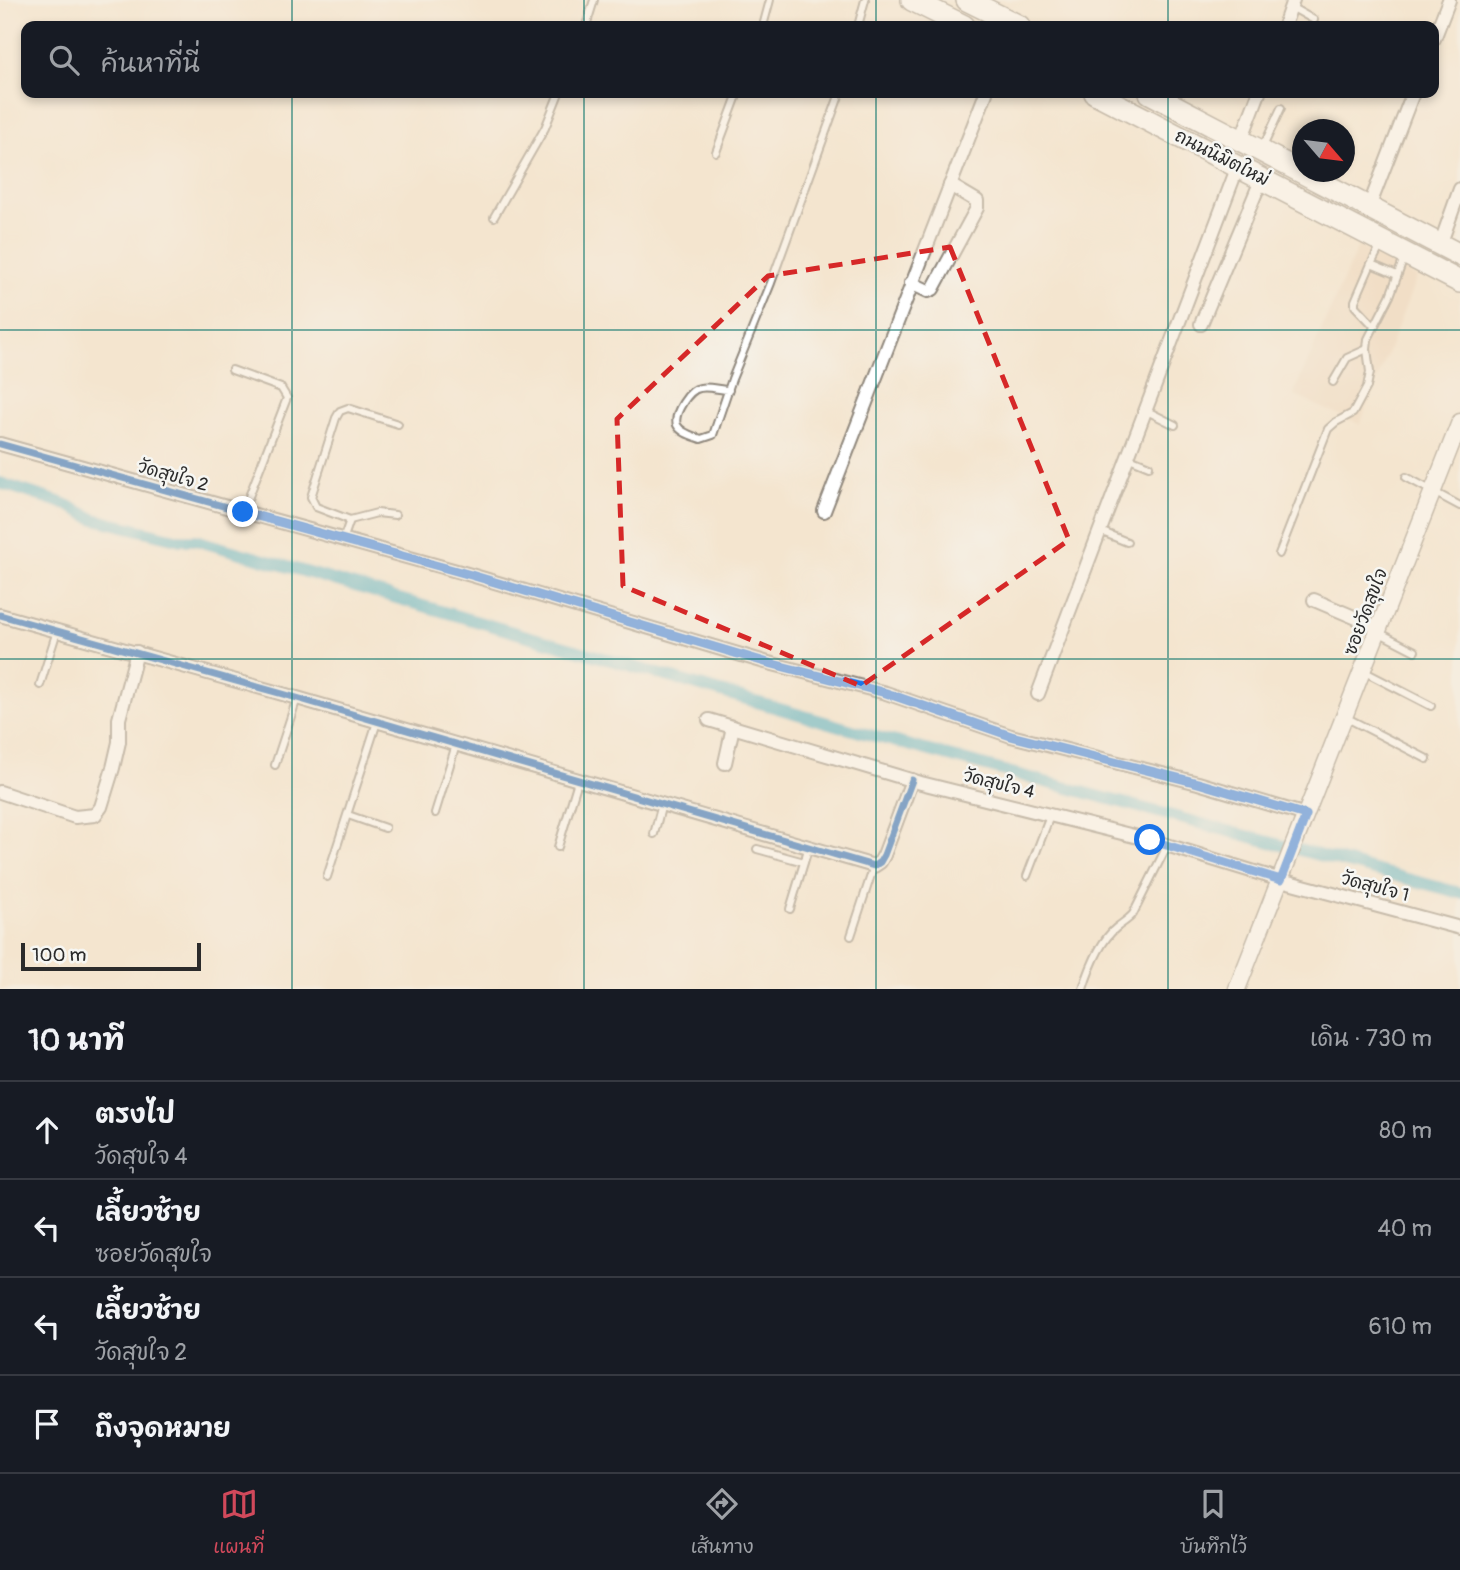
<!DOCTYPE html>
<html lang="th">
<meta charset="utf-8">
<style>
body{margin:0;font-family:Pangolin,"Playpen Sans Thai",sans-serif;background:#20242c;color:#f1f3f6}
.compass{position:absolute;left:1292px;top:119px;width:63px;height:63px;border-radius:50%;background:#171b24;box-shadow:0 4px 10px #0003;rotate:118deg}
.scale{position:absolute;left:21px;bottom:18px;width:180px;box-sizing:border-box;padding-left:7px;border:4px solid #2b2b2b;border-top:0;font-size:19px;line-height:24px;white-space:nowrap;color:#2b2b2b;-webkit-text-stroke:5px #f6f6f2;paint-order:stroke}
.stop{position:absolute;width:21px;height:21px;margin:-16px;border:5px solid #1a73e8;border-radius:50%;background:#fff}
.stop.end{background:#1a73e8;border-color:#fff;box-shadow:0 2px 7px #0008}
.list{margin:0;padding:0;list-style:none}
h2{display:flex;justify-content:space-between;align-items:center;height:91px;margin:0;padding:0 28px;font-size:30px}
h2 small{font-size:23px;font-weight:400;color:#9ea1a6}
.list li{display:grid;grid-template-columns:46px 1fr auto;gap:21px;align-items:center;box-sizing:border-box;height:98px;padding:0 28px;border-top:2px solid #363941}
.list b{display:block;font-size:26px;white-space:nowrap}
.list p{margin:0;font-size:23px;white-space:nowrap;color:#9ea1a6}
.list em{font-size:23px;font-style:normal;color:#9ea1a6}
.icon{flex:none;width:38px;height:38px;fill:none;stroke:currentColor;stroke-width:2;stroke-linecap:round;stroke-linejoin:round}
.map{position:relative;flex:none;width:1460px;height:989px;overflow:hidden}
.search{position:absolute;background:#171b24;box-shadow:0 4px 10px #0003;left:21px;right:21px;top:21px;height:77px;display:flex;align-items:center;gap:18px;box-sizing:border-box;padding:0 24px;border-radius:14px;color:#9ea1a6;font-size:26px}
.sheet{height:483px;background:#171b24}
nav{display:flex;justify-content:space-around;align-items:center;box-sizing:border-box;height:98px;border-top:2px solid #363941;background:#171b24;font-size:19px;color:#9ea1a6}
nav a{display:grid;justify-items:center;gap:4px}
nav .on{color:#d1495b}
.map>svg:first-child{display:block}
.built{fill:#eed6bb}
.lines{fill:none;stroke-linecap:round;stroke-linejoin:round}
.canal{stroke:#43abc3;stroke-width:12}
.service-casing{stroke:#90887d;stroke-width:10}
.minor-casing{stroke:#90887d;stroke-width:16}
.tertiary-casing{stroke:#90887d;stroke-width:19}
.primary-casing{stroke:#90887d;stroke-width:24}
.service{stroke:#fff;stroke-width:6}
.minor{stroke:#fff;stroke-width:12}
.tertiary{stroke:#fff;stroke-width:16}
.primary{stroke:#fff;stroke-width:21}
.cycleway-casing{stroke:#f6f6f2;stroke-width:11}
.cycleway{stroke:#0057b8;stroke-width:7}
.route{stroke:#1a73e8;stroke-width:9}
.marked{fill:none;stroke:#d62828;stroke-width:5;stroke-dasharray:14 9;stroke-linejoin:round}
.grid{fill:none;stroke:#0f766e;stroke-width:2;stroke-opacity:0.55}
.labels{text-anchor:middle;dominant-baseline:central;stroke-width:5;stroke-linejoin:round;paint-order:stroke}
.street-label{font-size:18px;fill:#2b2b2b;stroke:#f6f6f2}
</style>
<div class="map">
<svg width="1460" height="989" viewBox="0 0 1460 989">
<rect width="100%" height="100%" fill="#f6f6f2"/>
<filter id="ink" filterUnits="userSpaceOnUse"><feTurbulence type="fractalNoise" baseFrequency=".0143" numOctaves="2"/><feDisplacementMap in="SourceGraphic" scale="14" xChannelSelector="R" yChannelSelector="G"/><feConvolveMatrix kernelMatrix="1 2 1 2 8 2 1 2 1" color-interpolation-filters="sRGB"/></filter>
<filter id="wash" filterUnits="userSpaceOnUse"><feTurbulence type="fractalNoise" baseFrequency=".00686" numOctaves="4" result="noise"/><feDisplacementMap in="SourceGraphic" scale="28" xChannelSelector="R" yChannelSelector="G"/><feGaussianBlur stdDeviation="1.57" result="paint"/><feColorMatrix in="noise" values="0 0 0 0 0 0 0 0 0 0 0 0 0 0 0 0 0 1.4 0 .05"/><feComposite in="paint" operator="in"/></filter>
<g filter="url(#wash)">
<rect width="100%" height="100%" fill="#f4e5cf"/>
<path class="built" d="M1358 246 1417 277 1360 424 1293 395Z"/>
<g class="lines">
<path class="canal" d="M0 483 65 504 94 519 180 540H195L870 735 1460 893"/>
</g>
</g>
<g filter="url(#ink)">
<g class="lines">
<g class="service-casing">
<g id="service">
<path d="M1291 7 1314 20"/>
<path d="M586 26 594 0"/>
<path d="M763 26 770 0"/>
<path d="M858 26 865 0"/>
<path d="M1344 145 1347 139"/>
<path d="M1262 149 1281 108"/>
<path d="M716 152 738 93"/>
<path d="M1330 184 1335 172"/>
<path d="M494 217 545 128 559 93"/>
<path d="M1381 245 1371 264 1397 275"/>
<path d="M1371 264 1355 301V306L1374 326"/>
<path d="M232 370 281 388 287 398 243 512"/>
<path d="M1333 382 1347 358 1367 349"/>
<path d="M729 390C720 390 708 386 700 388 689 389 673 414 677 425 681 433 693 436 701 439L713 435 732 379 771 283 840 93"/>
<path d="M1145 410 1175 425"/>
<path d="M1127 457 1149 466"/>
<path d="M1406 477 1460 506"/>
<path d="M350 520 377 513 395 515"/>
<path d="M1100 531 1127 542"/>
<path d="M343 540 350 520 316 507 311 497 336 418 340 411 348 408 398 424"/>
<path d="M1279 554 1328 429 1336 422 1353 413 1367 387 1370 372 1367 349 1368 339 1390 296 1404 258"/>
<path d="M1380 633 1415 651"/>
<path d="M1363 671 1431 706"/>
<path d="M40 685 57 631"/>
<path d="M1347 718 1427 759"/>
<path d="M275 765 297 698"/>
<path d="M435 813 456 745"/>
<path d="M348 815 385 828"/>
<path d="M654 834 662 804"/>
<path d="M558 847 578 781"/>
<path d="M757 849 804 862"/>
<path d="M1027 876 1050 816"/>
<path d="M327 877 377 722"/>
<path d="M790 909 809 846"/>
<path d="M851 936 874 866"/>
<path d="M1083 989C1089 970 1100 941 1116 928 1122 923 1128 920 1133 914L1167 846"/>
</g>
</g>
<g class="minor-casing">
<g id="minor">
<path d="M1284 26 1293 0"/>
<path d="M1434 39 1449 0"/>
<path d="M1241 140 1259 93"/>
<path d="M1369 207 1413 93"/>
<path d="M1440 245 1460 189"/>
<path d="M911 283 928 291 933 289 977 208V201L950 185"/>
<path d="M1201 324 1262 178"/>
<path d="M0 444 471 575 765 662 886 693 1011 736 1198 783 1306 815"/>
<path d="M824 511 986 93"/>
<path d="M1314 600 1380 628"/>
<path d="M0 615 297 698 874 866 880 862 884 855 912 780"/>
<path d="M1038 694 1238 166"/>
<path d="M709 720 921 783 1150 840 1281 880 1460 928"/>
<path d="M725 763 733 727"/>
<path d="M0 792 75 817 95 815 101 807 113 768 119 742V719L137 652"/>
</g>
</g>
<g class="tertiary-casing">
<path id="tertiary" d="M1237 989 1460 422"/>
</g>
<g class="primary-casing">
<g id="primary">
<path d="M912 0 964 26"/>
<path d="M967 0 1019 26"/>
<path d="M1095 93 1460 282"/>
<path d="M1150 93 1460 255"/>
</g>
</g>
<use href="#service" class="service"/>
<use href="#minor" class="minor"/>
<use href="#tertiary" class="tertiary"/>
<use href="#primary" class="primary"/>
<g class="cycleway-casing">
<g id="cycleway">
<path d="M0 444 471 575 765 662 886 693 1011 736 1198 783 1306 815"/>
<path d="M0 615 297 698 874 866 880 862 884 855 912 780"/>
</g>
</g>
<use href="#cycleway" class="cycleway"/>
</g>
</g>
<g class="lines" filter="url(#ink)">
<path class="route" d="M243 512 471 575 765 662 886 693 1011 736 1198 783 1306 815 1281 880 1150 840"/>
</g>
<path d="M0 0H1460V989H0ZM950 247 1069 540 861 686 623 586 617 419 768 276Z" fill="#f4e5cf" fill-opacity=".55" fill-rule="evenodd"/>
<path class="marked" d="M950 247 1069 540 861 686 623 586 617 419 768 276Z"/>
<path class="grid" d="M292 0V26M584 0V26M876 0V26M1168 0V26M292 93V989M584 93V989M876 93V989M1168 93V989M0 330H1460M0 659H1460"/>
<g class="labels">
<g class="street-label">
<text transform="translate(1222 158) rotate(27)">ถนนนิมิตใหม่</text>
<text transform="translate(173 476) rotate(16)">วัดสุขใจ 2</text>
<text transform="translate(1366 612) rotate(-69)">ซอยวัดสุขใจ</text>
<text transform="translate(999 784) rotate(14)">วัดสุขใจ 4</text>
<text transform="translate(1375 887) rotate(15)">วัดสุขใจ 1</text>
</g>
</g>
</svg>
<svg class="compass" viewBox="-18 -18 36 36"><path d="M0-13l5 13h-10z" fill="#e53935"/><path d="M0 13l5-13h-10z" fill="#9ea1a6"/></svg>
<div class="scale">100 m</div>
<div class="stop" style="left:1150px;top:840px"></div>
<div class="stop end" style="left:243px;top:512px"></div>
<div class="search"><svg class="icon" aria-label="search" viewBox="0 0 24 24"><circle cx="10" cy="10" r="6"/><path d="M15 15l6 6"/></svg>ค้นหาที่นี่</div>
</div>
<section class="sheet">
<h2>10 นาที<small>เดิน · 730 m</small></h2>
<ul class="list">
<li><svg class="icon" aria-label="ahead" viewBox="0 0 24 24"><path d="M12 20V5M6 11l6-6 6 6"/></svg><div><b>ตรงไป</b><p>วัดสุขใจ 4</p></div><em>80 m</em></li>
<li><svg class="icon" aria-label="left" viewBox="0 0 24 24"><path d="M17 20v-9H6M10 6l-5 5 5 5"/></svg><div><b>เลี้ยวซ้าย</b><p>ซอยวัดสุขใจ</p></div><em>40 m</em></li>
<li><svg class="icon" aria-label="left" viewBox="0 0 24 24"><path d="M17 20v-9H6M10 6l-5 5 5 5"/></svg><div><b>เลี้ยวซ้าย</b><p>วัดสุขใจ 2</p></div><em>610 m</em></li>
<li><svg class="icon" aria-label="arrive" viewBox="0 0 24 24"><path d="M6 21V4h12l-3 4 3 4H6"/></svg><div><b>ถึงจุดหมาย</b></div></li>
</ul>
</section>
<nav>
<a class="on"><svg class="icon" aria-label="map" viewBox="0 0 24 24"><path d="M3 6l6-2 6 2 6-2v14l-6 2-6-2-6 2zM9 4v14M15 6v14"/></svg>แผนที่</a>
<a><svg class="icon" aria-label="directions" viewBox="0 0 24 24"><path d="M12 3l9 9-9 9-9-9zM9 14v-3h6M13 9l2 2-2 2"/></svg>เส้นทาง</a>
<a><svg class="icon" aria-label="saved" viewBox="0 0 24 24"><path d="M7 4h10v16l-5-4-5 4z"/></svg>บันทึกไว้</a>
</nav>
